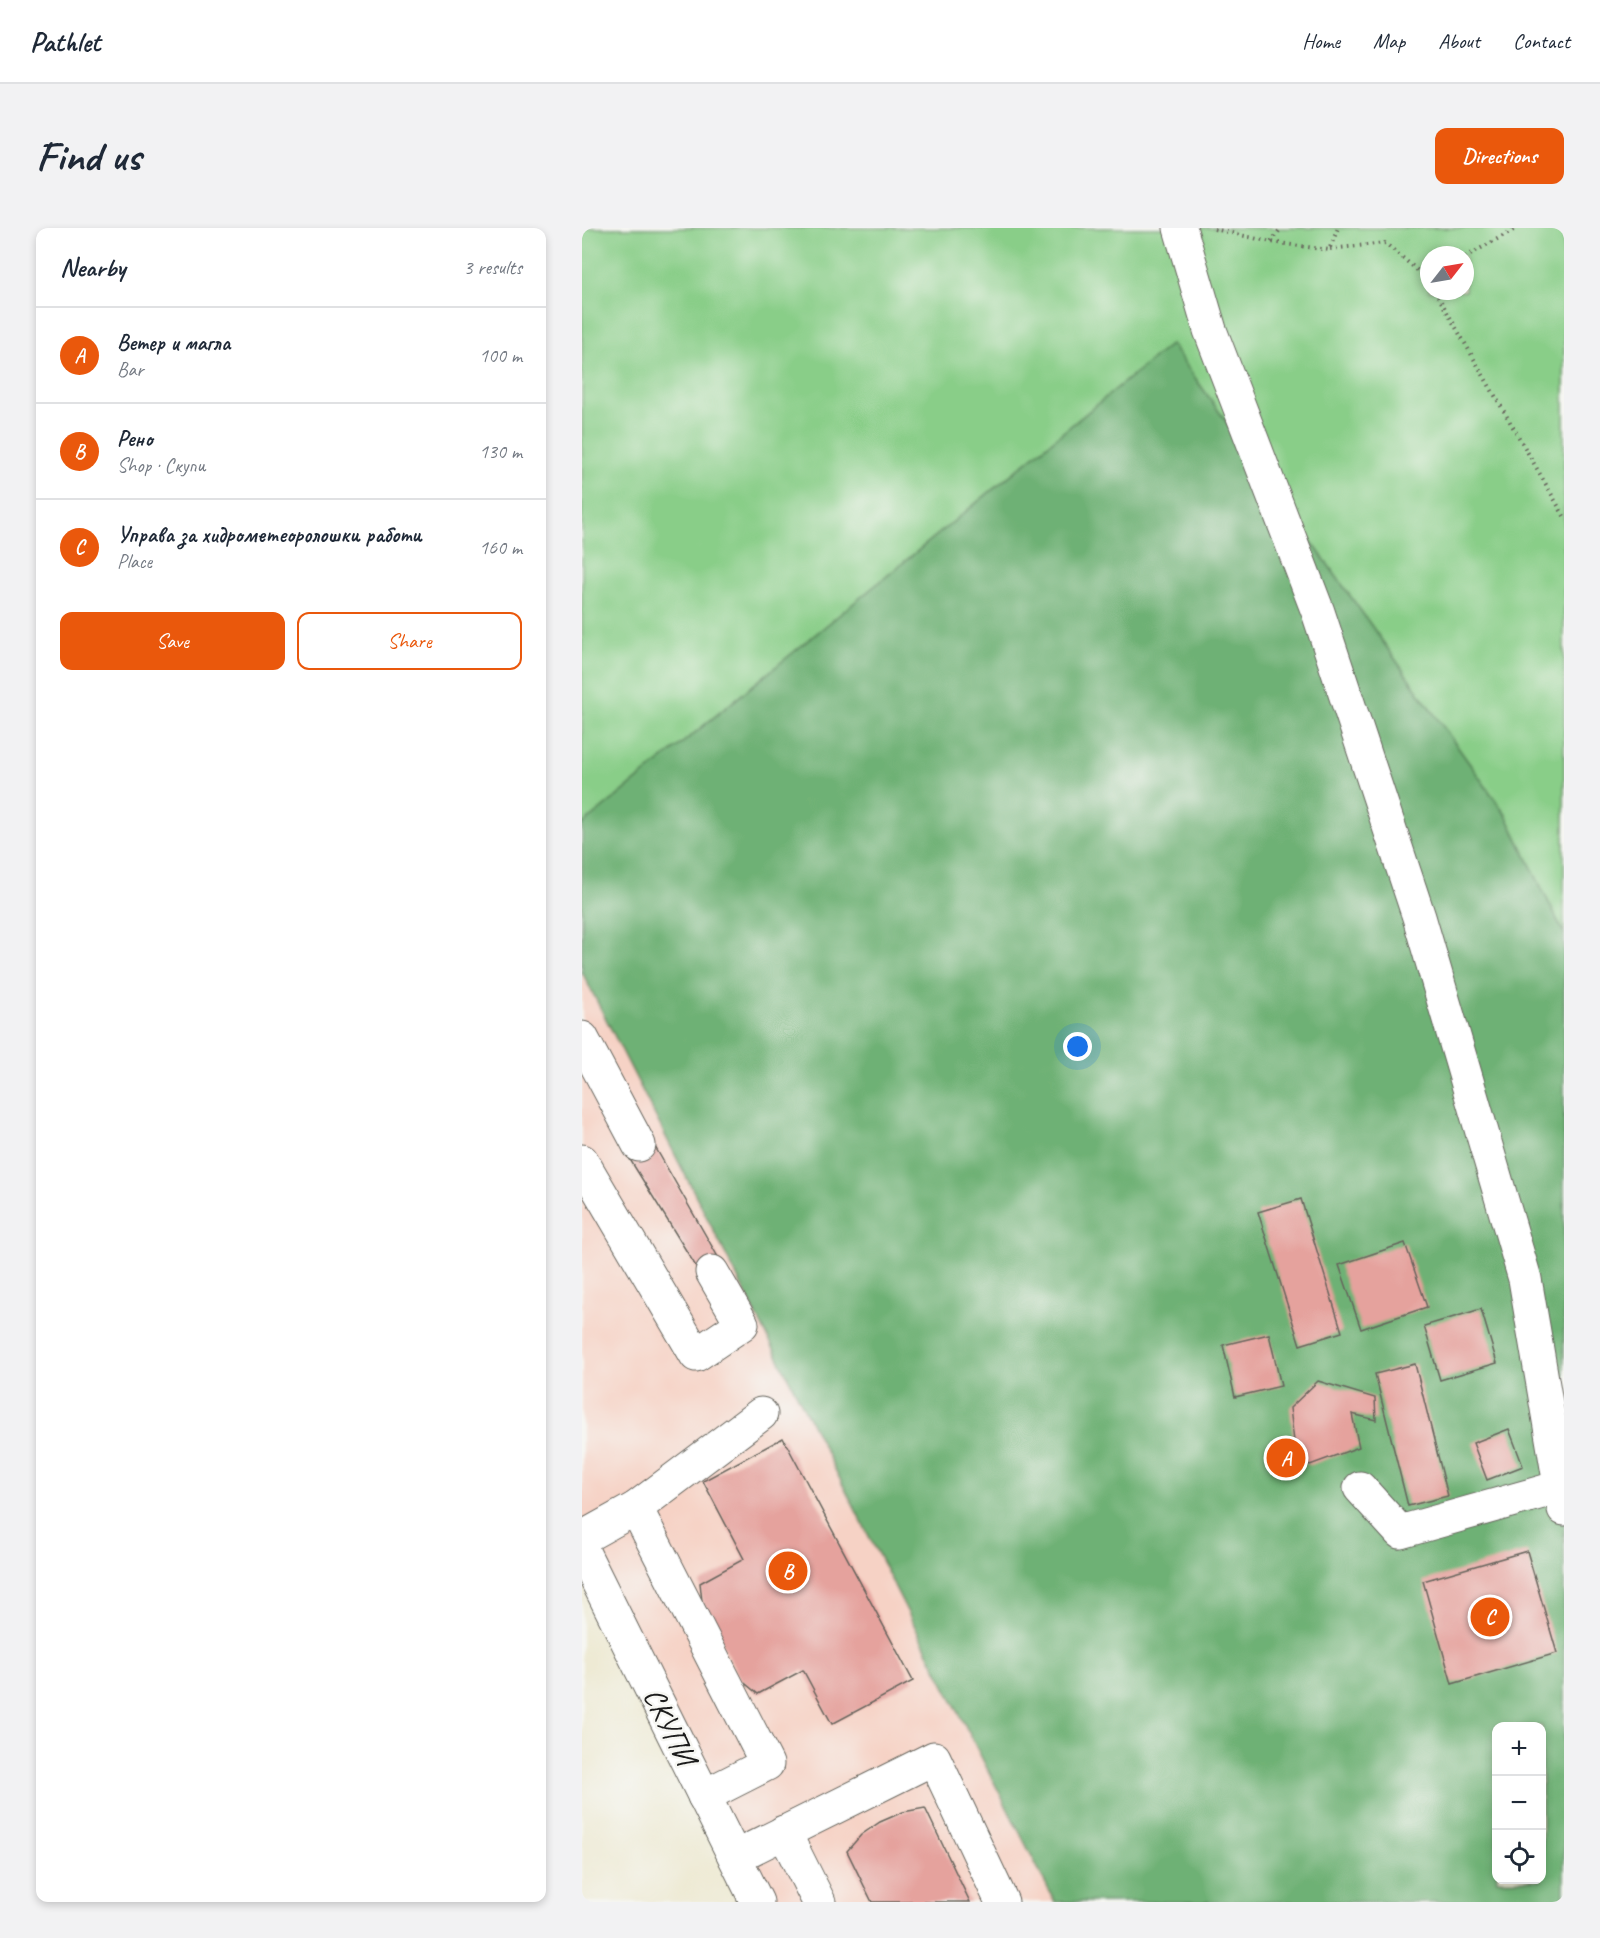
<!DOCTYPE html>
<meta charset="utf-8">
<style>
body{margin:0;font-family:Caveat,sans-serif;background:#f2f2f3;color:#1f2937}
.controls{position:absolute;right:18px;bottom:18px;display:grid;overflow:hidden;border-radius:12px;box-shadow:0 3px 9px #0003}
.controls button{width:54px;height:54px;display:grid;place-items:center;padding:0;border:0;border-bottom:2px solid #e0e1e3;background:#fff;color:#1f2937;font:30px sans-serif}
.compass{position:absolute;left:838px;top:18px;width:54px;height:54px;border-radius:50%;background:#fff;box-shadow:0 3px 9px #0003;rotate:59deg}
.you{position:absolute;left:496px;top:819px;width:21px;height:21px;margin:-15px;border:4px solid #fff;border-radius:50%;background:#1a73e8;box-shadow:0 0 0 9px #1a73e833}
.badge{display:grid;place-items:center;width:39px;height:39px;border-radius:50%;background:#ea580c;color:#fff;font-size:20px;font-weight:700}
.pin{position:absolute;translate:-50% -50%;border:3px solid #fff;box-shadow:0 2px 6px #0006}
.list{margin:0;padding:0;list-style:none}
h2{display:flex;justify-content:space-between;align-items:center;height:78px;margin:0;padding:0 24px;font-size:26px}
h2 small{font-size:20px;font-weight:400;color:#747a83}
.list li{display:grid;grid-template-columns:39px 1fr auto;gap:18px;align-items:center;box-sizing:border-box;height:96px;padding:0 24px;border-top:2px solid #e0e1e3}
.list b{display:block;font-size:22px;white-space:nowrap}
.list p{margin:0;font-size:20px;white-space:nowrap;color:#747a83}
.list em{font-size:20px;font-style:normal;color:#747a83}
.actions{display:flex;gap:12px;padding:18px 24px}
.actions a{flex:1;padding:14px 0;border:2px solid #ea580c;border-radius:12px;text-align:center;font-size:21px;color:#ea580c}
.actions .main{background:#ea580c;color:#fff}
.icon{flex:none;width:33px;height:33px;fill:none;stroke:currentColor;stroke-width:2;stroke-linecap:round;stroke-linejoin:round}
.map{position:relative;flex:none;width:982px;height:1674px;overflow:hidden;border-radius:12px}
header{display:flex;align-items:center;gap:36px;box-sizing:border-box;height:84px;padding:0 30px;background:#fff;border-bottom:2px solid #e0e1e3}
header strong{font-size:28px}
nav{display:flex;gap:33px;margin-inline-start:auto;font-size:21px}
.intro{display:flex;align-items:center;justify-content:space-between;box-sizing:border-box;height:144px;padding:0 36px}
h1{margin:0;font-size:42px}
.button{padding:15px 27px;border-radius:12px;background:#ea580c;color:#fff;font-size:21px;font-weight:700}
main{display:flex;gap:36px;padding:0 36px}
aside{flex:1;background:#fff;border-radius:12px;box-shadow:0 3px 9px #0003}
.map>svg:first-child{display:block}
.built{fill:#f6d2c5}
.green{fill:#89ce88;stroke:#527552;stroke-width:1.5;fill-rule:evenodd}
.forest{fill:#6eb174;stroke:#456648;stroke-width:1.5;fill-rule:evenodd}
.building{fill:#e5a29d}
.lines{fill:none;stroke-linecap:round;stroke-linejoin:round}
.minor-casing{stroke:#66645c;stroke-width:35}
.path{stroke:#66645c;stroke-width:4;stroke-dasharray:1.5 4.5;stroke-linecap:butt}
.minor{stroke:#fff;stroke-width:33}
.labels{text-anchor:middle;dominant-baseline:central;stroke-width:5;stroke-linejoin:round;paint-order:stroke}
.street-label{font-size:30px;fill:#1c1c1c;stroke:#f6f6f2}
</style>
<header>
<strong>Pathlet</strong>
<nav><a>Home</a><a>Map</a><a>About</a><a>Contact</a></nav>
</header>
<div class="intro"><h1>Find us</h1><a class="button">Directions</a></div>
<main>
<aside>
<h2>Nearby<small>3 results</small></h2>
<ul class="list">
<li><span class="badge">A</span><div><b>Ветер и магла</b><p>Bar</p></div><em>100 m</em></li>
<li><span class="badge">B</span><div><b>Рено</b><p>Shop · Скупи</p></div><em>130 m</em></li>
<li><span class="badge">C</span><div><b>Управа за хидрометеоролошки работи</b><p>Place</p></div><em>160 m</em></li>
</ul>
<div class="actions"><a class="main">Save</a><a>Share</a></div>
</aside>
<div class="map">
<svg width="982" height="1674" viewBox="0 0 982 1674">
<rect width="100%" height="100%" fill="#f6f6f2"/>
<filter id="ink" filterUnits="userSpaceOnUse"><feTurbulence type="fractalNoise" baseFrequency=".0167" numOctaves="2"/><feDisplacementMap in="SourceGraphic" scale="12" xChannelSelector="R" yChannelSelector="G"/><feConvolveMatrix kernelMatrix="1 2 1 2 8 2 1 2 1" color-interpolation-filters="sRGB"/></filter>
<filter id="wash" filterUnits="userSpaceOnUse"><feTurbulence type="fractalNoise" baseFrequency=".008" numOctaves="4" result="noise"/><feDisplacementMap in="SourceGraphic" scale="24" xChannelSelector="R" yChannelSelector="G"/><feGaussianBlur stdDeviation="1.35" result="paint"/><feColorMatrix in="noise" values="0 0 0 0 0 0 0 0 0 0 0 0 0 0 0 0 0 1.4 0 .05"/><feComposite in="paint" operator="in"/></filter>
<g filter="url(#wash)">
<rect width="100%" height="100%" fill="#eeead4"/>
<path class="built" d="M0 744 473 1674H175L0 1322Z"/>
<path class="green" d="M0 0H982V706L924 587 589 116 0 597ZM847 27H883V63H847Z"/>
<path class="forest" d="M589 116 924 587 982 706V1674H473L0 744V597ZM915 1498H960V1652H915Z"/>
<g id="blocks">
<g class="building">
<path d="M68 910 140 1036 121 1050 44 925Z"/>
<path d="M719 971 760 1104 718 1117 676 984Z"/>
<path d="M823 1015 845 1079 779 1101 757 1037Z"/>
<path d="M899 1081 915 1135 858 1152 842 1098Z"/>
<path d="M687 1106 699 1158 653 1169 641 1117Z"/>
<path d="M833 1136 866 1268 826 1278 793 1146Z"/>
<path d="M736 1153 793 1170 794 1192 770 1186 777 1219 728 1237 714 1230 708 1180Z"/>
<path d="M927 1201 941 1238 905 1252 891 1215Z"/>
<path d="M201 1210 331 1453 250 1496 221 1442 176 1466 158 1451 120 1373 118 1355 162 1331 121 1253Z"/>
<path d="M945 1323 975 1425 870 1456 841 1353Z"/>
<path d="M343 1580 388 1674H290L265 1623 279 1607 298 1594 321 1584Z"/>
</g>
</g>
</g>
<g filter="url(#ink)">
<use href="#blocks" fill-opacity="0" stroke="#66645c" stroke-width="1.5"/>
<g class="lines">
<g class="minor-casing">
<g id="minor">
<path d="M598 0 628 102 736 384 837 689 943 1051 982 1281"/>
<path d="M0 810 57 917"/>
<path d="M0 933 114 1127 160 1096 130 1044"/>
<path d="M778 1260 818 1304 978 1259"/>
<path d="M54 1280 185 1536 122 1568"/>
<path d="M0 1310 54 1280 179 1186"/>
<path d="M0 1322 175 1674"/>
<path d="M202 1604 237 1674"/>
<path d="M153 1629 352 1530 420 1674"/>
</g>
</g>
<g class="path">
<path d="M632 1 689 14 747 22 756 0"/>
<path d="M689 14 699 0"/>
<path d="M748 21 803 15 847 52"/>
<path d="M883 29 935 0"/>
<path d="M853 63 982 288"/>
</g>
<use href="#minor" class="minor"/>
</g>
</g>
<g class="labels">
<g class="street-label">
<text transform="translate(88 1498) rotate(64)">СКУПИ</text>
</g>
</g>
</svg>
<div class="controls">
<button>+</button>
<button>−</button>
<button><svg class="icon" aria-label="locate" viewBox="0 0 24 24"><circle cx="12" cy="12" r="6"/><path d="M12 2v4M12 18v4M2 12h4M18 12h4"/></svg></button>
</div>
<svg class="compass" viewBox="-18 -18 36 36"><path d="M0-13l5 13h-10z" fill="#e53935"/><path d="M0 13l5-13h-10z" fill="#747a83"/></svg>
<div class="you"></div>
<div class="pin badge" style="left:704px;top:1230px">A</div>
<div class="pin badge" style="left:206px;top:1343px">B</div>
<div class="pin badge" style="left:908px;top:1389px">C</div>
</div>
</main>
